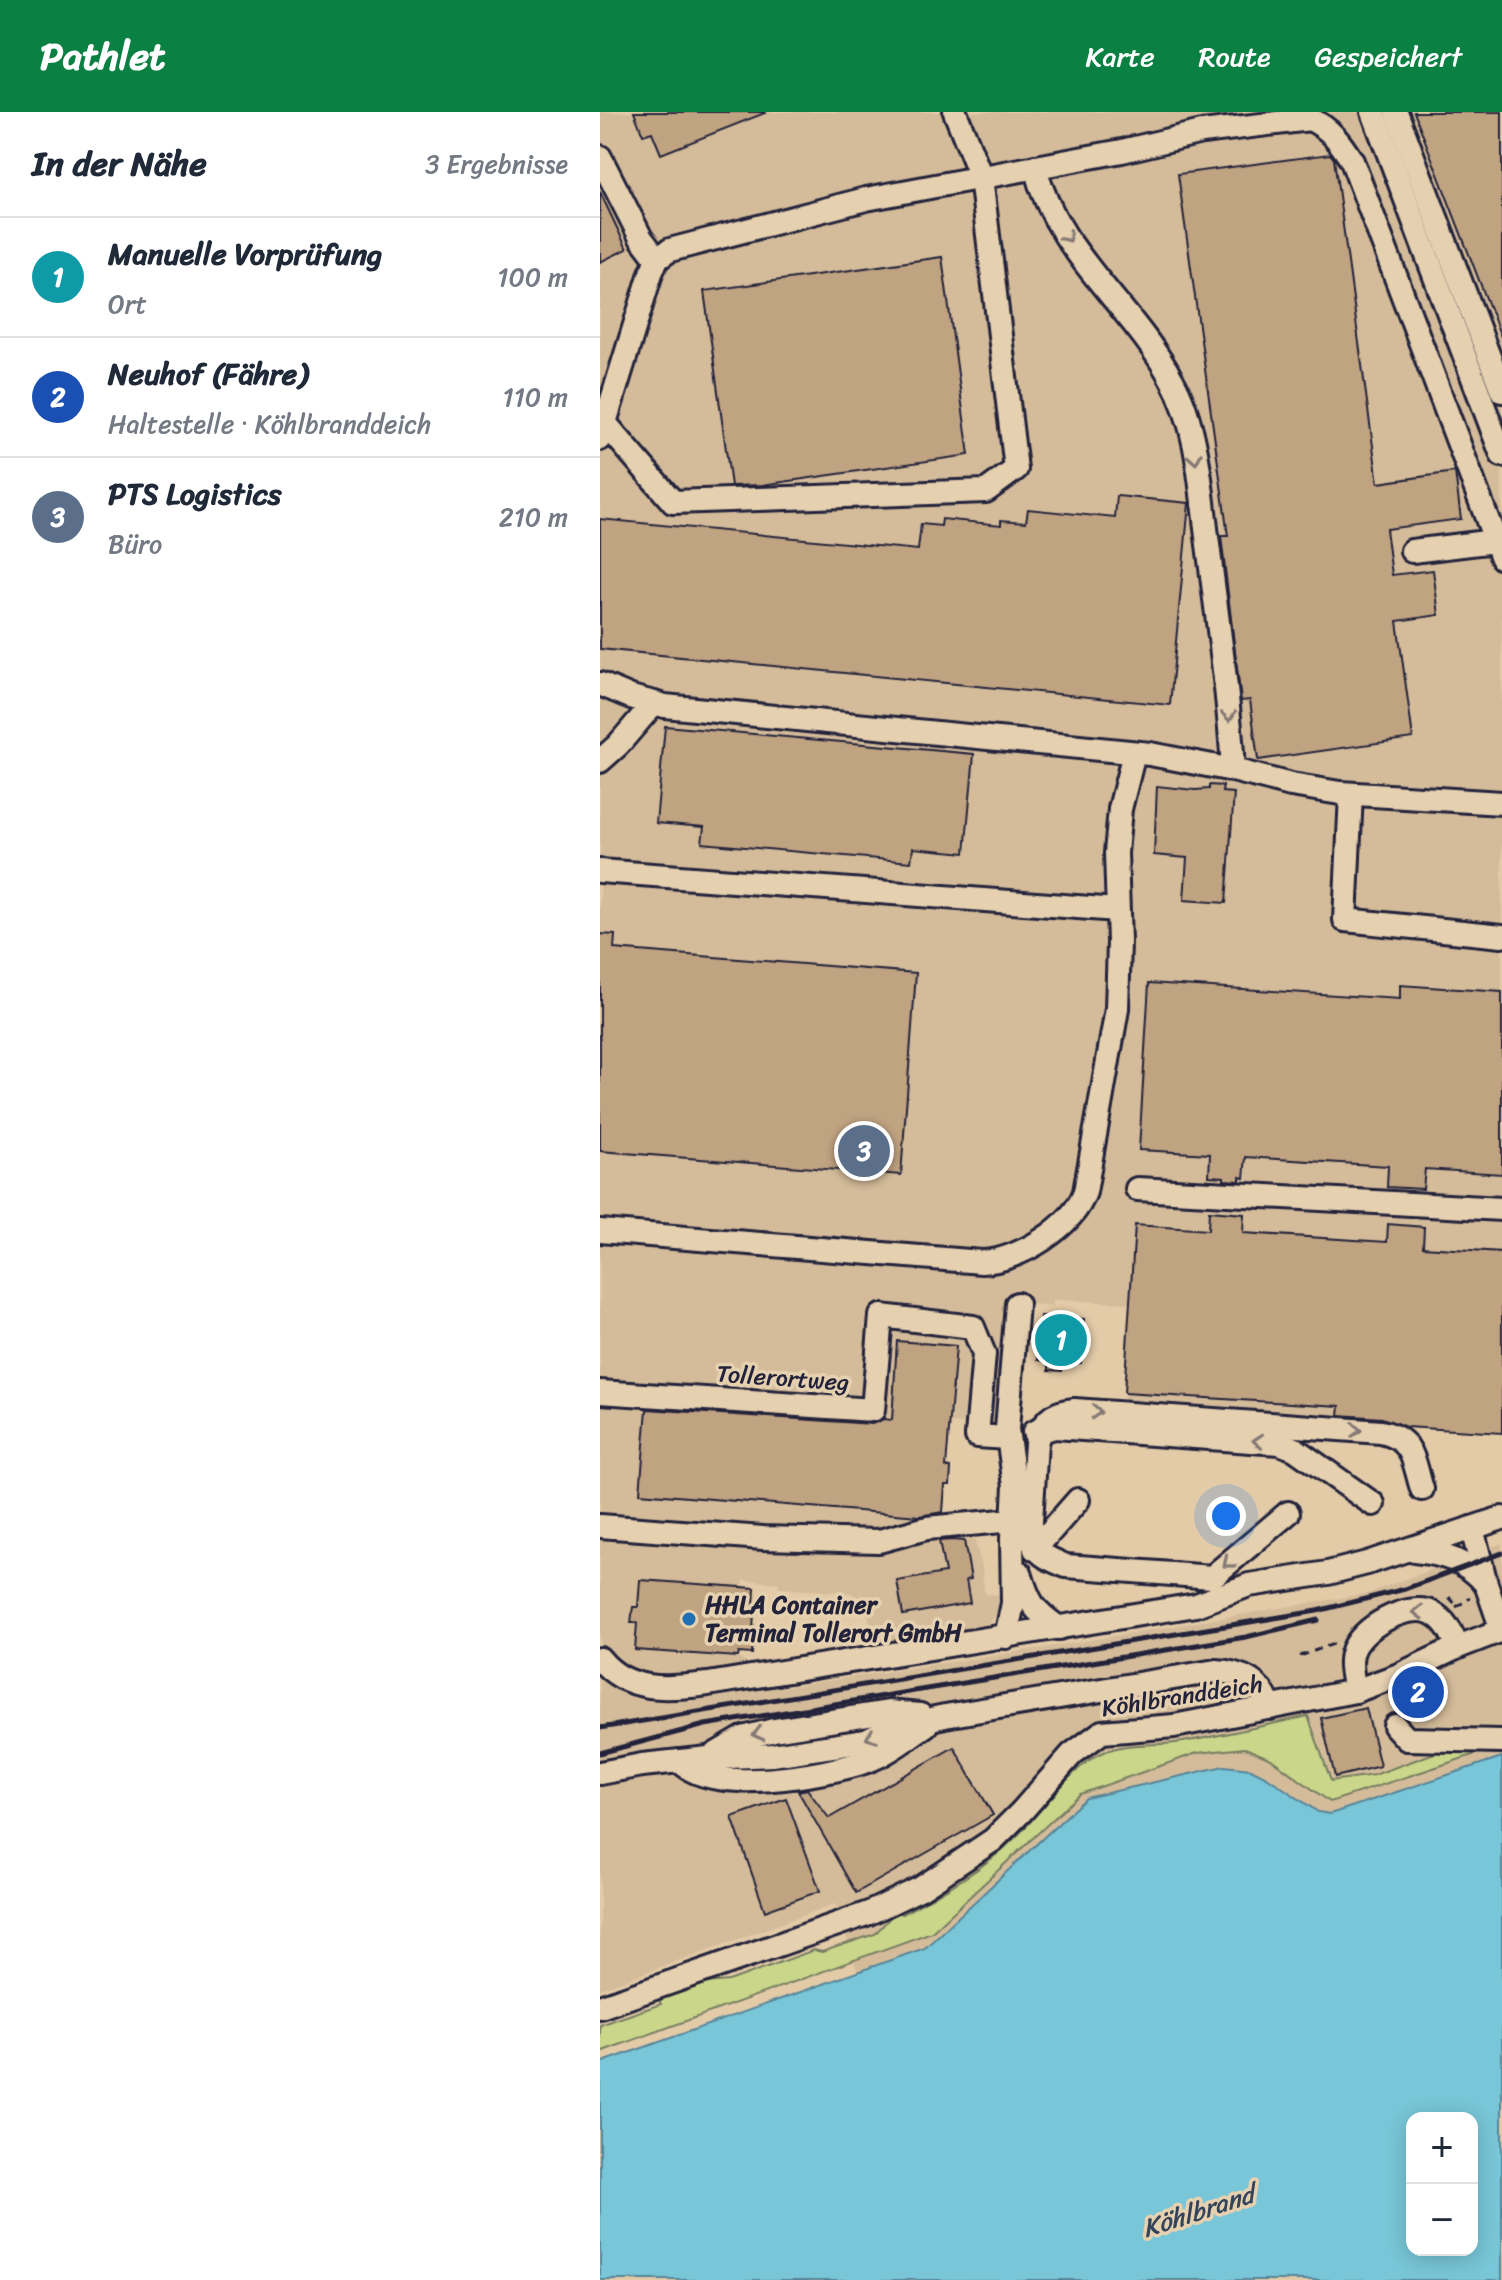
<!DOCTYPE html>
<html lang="de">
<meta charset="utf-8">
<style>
body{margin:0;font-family:Sriracha,sans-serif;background:#f2f2f3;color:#1f2937}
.controls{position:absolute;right:24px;bottom:24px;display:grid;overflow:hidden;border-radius:16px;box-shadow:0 4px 20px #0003}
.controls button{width:72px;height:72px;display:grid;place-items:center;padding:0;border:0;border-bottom:2px solid #e0e1e3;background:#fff;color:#1f2937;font:40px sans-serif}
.you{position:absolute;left:626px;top:1404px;width:28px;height:28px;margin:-20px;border:6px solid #fff;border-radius:50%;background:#1a73e8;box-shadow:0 0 0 12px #1a73e833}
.badge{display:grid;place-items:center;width:52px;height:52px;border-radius:50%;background:#0b8043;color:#fff;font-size:26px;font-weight:700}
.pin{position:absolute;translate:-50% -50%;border:4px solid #fff;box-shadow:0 2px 8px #0006}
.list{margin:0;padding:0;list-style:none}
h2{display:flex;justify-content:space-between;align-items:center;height:104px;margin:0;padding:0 32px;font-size:34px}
h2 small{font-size:26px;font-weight:400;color:#747a83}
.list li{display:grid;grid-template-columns:52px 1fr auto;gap:24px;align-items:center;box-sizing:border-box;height:120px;padding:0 32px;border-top:2px solid #e0e1e3}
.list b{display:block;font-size:30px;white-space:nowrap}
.list p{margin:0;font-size:26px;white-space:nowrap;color:#747a83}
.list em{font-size:26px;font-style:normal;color:#747a83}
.map{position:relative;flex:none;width:902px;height:2168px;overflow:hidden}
header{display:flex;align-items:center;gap:48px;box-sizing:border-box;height:112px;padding:0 40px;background:#0b8043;color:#fff}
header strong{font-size:38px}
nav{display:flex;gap:44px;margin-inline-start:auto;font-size:28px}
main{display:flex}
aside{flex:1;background:#fff}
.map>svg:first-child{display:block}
.built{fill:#d4bc9a}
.green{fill:#cad689;stroke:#767c62;stroke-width:2}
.water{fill:#78c6d7;stroke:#568499;stroke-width:2;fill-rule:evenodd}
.building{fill:#c0a381;stroke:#22223b;stroke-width:2}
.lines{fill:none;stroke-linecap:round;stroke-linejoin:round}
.minor-casing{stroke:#22223b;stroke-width:28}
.path{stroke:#22223b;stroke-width:3;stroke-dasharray:8 6;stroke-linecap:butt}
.minor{stroke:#e5d0af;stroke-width:22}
.rail{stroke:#22223b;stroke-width:5}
.oneway{stroke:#847975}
.poi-dot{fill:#1f6fb2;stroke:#e5d0af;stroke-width:3}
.labels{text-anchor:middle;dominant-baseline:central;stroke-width:7;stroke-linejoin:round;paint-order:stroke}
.street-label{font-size:24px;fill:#22223b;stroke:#e5d0af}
.poi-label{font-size:24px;font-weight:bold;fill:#22223b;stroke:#e5d0af;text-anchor:start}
.water-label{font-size:26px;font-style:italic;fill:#33435a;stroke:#e5d0af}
</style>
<header>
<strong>Pathlet</strong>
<nav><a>Karte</a><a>Route</a><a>Gespeichert</a></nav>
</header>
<main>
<aside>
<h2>In der Nähe<small>3 Ergebnisse</small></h2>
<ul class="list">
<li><span class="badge" style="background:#0f9aa8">1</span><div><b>Manuelle Vorprüfung</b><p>Ort</p></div><em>100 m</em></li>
<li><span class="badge" style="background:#1a4fb4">2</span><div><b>Neuhof (Fähre)</b><p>Haltestelle · Köhlbranddeich</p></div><em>110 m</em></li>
<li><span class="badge" style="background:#5c6f8a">3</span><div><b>PTS Logistics</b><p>Büro</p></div><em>210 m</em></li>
</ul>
</aside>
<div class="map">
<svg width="902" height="2168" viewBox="0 0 902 2168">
<rect width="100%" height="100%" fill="#e3cba8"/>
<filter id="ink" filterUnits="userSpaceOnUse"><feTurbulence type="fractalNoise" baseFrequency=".0125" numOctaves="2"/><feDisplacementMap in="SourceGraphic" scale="16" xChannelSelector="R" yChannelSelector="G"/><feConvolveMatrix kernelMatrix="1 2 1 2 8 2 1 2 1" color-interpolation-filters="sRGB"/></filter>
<g filter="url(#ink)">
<path class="built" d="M0 0H902V1321L523 1296 530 1191 453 1188V1194L407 1190 397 1314 350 1311 346 1355 351 1356 350 1373H345L343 1405H328L327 1425 366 1424 374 1427 382 1455 384 1479 387 1482 404 1483 401 1495 394 1506 385 1514 273 1532 267 1495 251 1493 252 1481 179 1476V1471L144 1468 138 1545 179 1576 461 1533 769 1481 902 1431V1645L730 1702 718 1700 667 1665 651 1657 624 1654 486 1686 325 1836 258 1860 235 1792 0 1877Z"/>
<path class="green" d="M708 1604 731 1669 774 1663 851 1635 900 1634 730 1690 671 1647 645 1636 597 1641 480 1682 332 1820 0 1940V1913L61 1892 58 1886 105 1871 129 1869 214 1838 222 1840 275 1822 294 1801 299 1799 302 1802C342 1781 384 1757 417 1724 442 1699 464 1665 494 1645 521 1628 553 1635 583 1630 625 1623 666 1613 708 1604Z"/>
<path class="water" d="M902 1645V2168H0V1951L325 1836 486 1686 624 1654 651 1657 667 1665 718 1700 730 1702ZM812 2006H872V2138H812Z"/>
<g class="building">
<path d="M34 0H164L165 1 61 42 52 20 43 23Z"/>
<path d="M814 0H902V225H901Z"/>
<path d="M730 42 734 47 778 371 855 360 861 407 786 417 792 463 833 458 839 503 797 509 813 626 658 648 650 588 641 589 621 424H628L578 62Z"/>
<path d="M0 80 27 137 0 150Z"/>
<path d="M342 145 369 343 162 373 131 374 104 179Z"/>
<path d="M517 384 589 391 570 593 0 537V407L318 438 321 412 341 414 342 407 401 413V408L426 410 428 397 515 406Z"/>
<path d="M65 614 374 642 365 741 313 736 311 750 102 731 104 715 56 711Z"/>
<path d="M609 673 623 674 622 680 634 681 626 791 584 788 587 746 554 743 557 674 595 678 609 677Z"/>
<path d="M0 822 15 823 14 837 316 861 301 1063 0 1039Z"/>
<path d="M549 871 800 887V873L902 880V1062L825 1057 823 1077 787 1075 788 1054 646 1045 644 1066 640 1065V1069L624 1068V1065L609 1064 610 1042 539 1038Z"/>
<path d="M609 1099 644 1102 643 1121 787 1130 788 1112 824 1115 823 1135 902 1140V1321L806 1315 782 1306 739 1303 740 1294 524 1281 535 1113 608 1118Z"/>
<path d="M441 1204 484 1207 481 1251 463 1250 462 1259 449 1258V1249L438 1248Z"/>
<path d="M297 1229 356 1234 346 1355 351 1356 350 1373H345L343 1400 319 1404 40 1381 47 1297 272 1312 283 1307 292 1308Z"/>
<path d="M352 1428 364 1429 371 1467 366 1468 370 1491 303 1503 297 1469 345 1461 339 1429Z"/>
<path d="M40 1468 155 1476 152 1542 139 1541 138 1545 35 1538 37 1511H31L33 1495H38Z"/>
<path d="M766 1596 780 1654 735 1665 721 1606Z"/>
<path d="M354 1635 393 1703 256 1781 198 1679 207 1677 229 1706Z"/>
<path d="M186 1686 220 1779 165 1799 132 1705Z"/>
</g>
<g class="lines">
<g class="minor-casing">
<g id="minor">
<path d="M773 0 902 343"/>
<path d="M796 0 902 279"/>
<path d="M0 45 41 126 57 147"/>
<path d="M435 55C456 141 532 193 572 268 600 318 601 385 609 440 618 513 629 585 633 658"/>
<path d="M5 311 73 390 386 379 416 357 381 65 355 0"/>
<path d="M0 327 51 161 57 147 70 138 266 87 522 39 602 20 710 7C731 17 740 30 752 49L902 446"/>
<path d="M812 439 895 429"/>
<path d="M0 572 31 585 65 594 550 642 633 658 691 673 740 681 902 691"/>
<path d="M0 649 18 633 54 591"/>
<path d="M751 682 745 808 902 824"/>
<path d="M0 759 517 798"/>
<path d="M537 1077 902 1097"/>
<path d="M0 1119 382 1150C418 1149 473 1115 485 1080L517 897 519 830 516 741 520 697 534 641"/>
<path d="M0 1280 273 1298 281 1204 373 1215 384 1242 377 1324 407 1326"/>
<path d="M434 1320 455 1315 679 1331 695 1337 773 1392"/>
<path d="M688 1401 612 1465 466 1454C449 1447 437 1443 430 1425L436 1331C442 1310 452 1300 474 1298L781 1320C814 1327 813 1348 822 1377"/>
<path d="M0 1414 163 1426 279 1429 327 1416 413 1408"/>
<path d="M872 1416 886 1472 902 1518"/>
<path d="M435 1437 478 1388"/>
<path d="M814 1439C843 1442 866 1448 885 1471"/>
<path d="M420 1461C429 1491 433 1498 459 1516"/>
<path d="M406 1525 413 1491 412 1427 415 1374 407 1317 417 1192"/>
<path d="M0 1547C27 1581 69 1577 108 1572L596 1493 649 1473 728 1461 767 1451 902 1406"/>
<path d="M755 1579C753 1567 749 1554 752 1542 758 1516 809 1489 832 1501 846 1508 852 1522 858 1535"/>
<path d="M795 1614 807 1627 902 1629"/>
<path d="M109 1646 143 1626 174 1618 288 1600 320 1603"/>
<path d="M80 1649C111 1684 227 1663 267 1649 288 1642 308 1625 326 1613"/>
<path d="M0 1661 42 1653 109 1646 172 1643 266 1629 293 1615 345 1604 616 1559C642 1560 663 1571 670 1596"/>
<path d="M0 1895 269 1801 321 1776 393 1728 422 1699 472 1642 502 1620 574 1614 755 1579 799 1563 858 1535 902 1518"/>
</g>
</g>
<g class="path">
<path d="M849 1485 857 1494"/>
<path d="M856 1495 870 1486"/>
<path d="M700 1544 736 1531"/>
</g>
<use href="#minor" class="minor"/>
<g class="rail">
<path d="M0 1616 717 1499 805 1477 902 1441"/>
<path d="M0 1641 105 1613 646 1525 718 1508"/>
</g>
</g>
<defs><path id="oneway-chevron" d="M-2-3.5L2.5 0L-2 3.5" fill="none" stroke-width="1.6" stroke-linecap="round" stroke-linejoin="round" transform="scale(2)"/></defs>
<g class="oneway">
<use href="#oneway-chevron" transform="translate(467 125) rotate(54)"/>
<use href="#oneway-chevron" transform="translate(595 347) rotate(80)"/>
<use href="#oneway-chevron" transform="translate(629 604) rotate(84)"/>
<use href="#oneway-chevron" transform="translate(496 1300) rotate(4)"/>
<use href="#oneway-chevron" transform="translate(756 1318) rotate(4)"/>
<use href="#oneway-chevron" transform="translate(658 1329) rotate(-176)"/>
<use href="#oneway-chevron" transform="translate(628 1451) rotate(140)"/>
<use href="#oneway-chevron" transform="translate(818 1500) rotate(-179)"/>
<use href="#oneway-chevron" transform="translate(158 1622) rotate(166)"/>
<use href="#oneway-chevron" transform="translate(271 1625) rotate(159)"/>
</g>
</g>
<circle class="poi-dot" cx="89" cy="1507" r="8"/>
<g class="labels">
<g class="street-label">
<text transform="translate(183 1266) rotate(4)">Tollerortweg</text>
<text transform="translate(582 1584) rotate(-9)">Köhlbranddeich</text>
</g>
<g class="poi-label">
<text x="105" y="1493">HHLA Container<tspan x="105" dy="28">Terminal Tollerort GmbH</tspan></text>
</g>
<g class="water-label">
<text transform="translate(598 2099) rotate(-18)">Köhlbrand</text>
</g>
</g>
</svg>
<div class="controls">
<button>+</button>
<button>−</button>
</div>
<div class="you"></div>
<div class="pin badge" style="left:461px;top:1228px;background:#0f9aa8">1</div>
<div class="pin badge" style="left:818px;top:1580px;background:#1a4fb4">2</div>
<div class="pin badge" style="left:264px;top:1039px;background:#5c6f8a">3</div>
</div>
</main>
